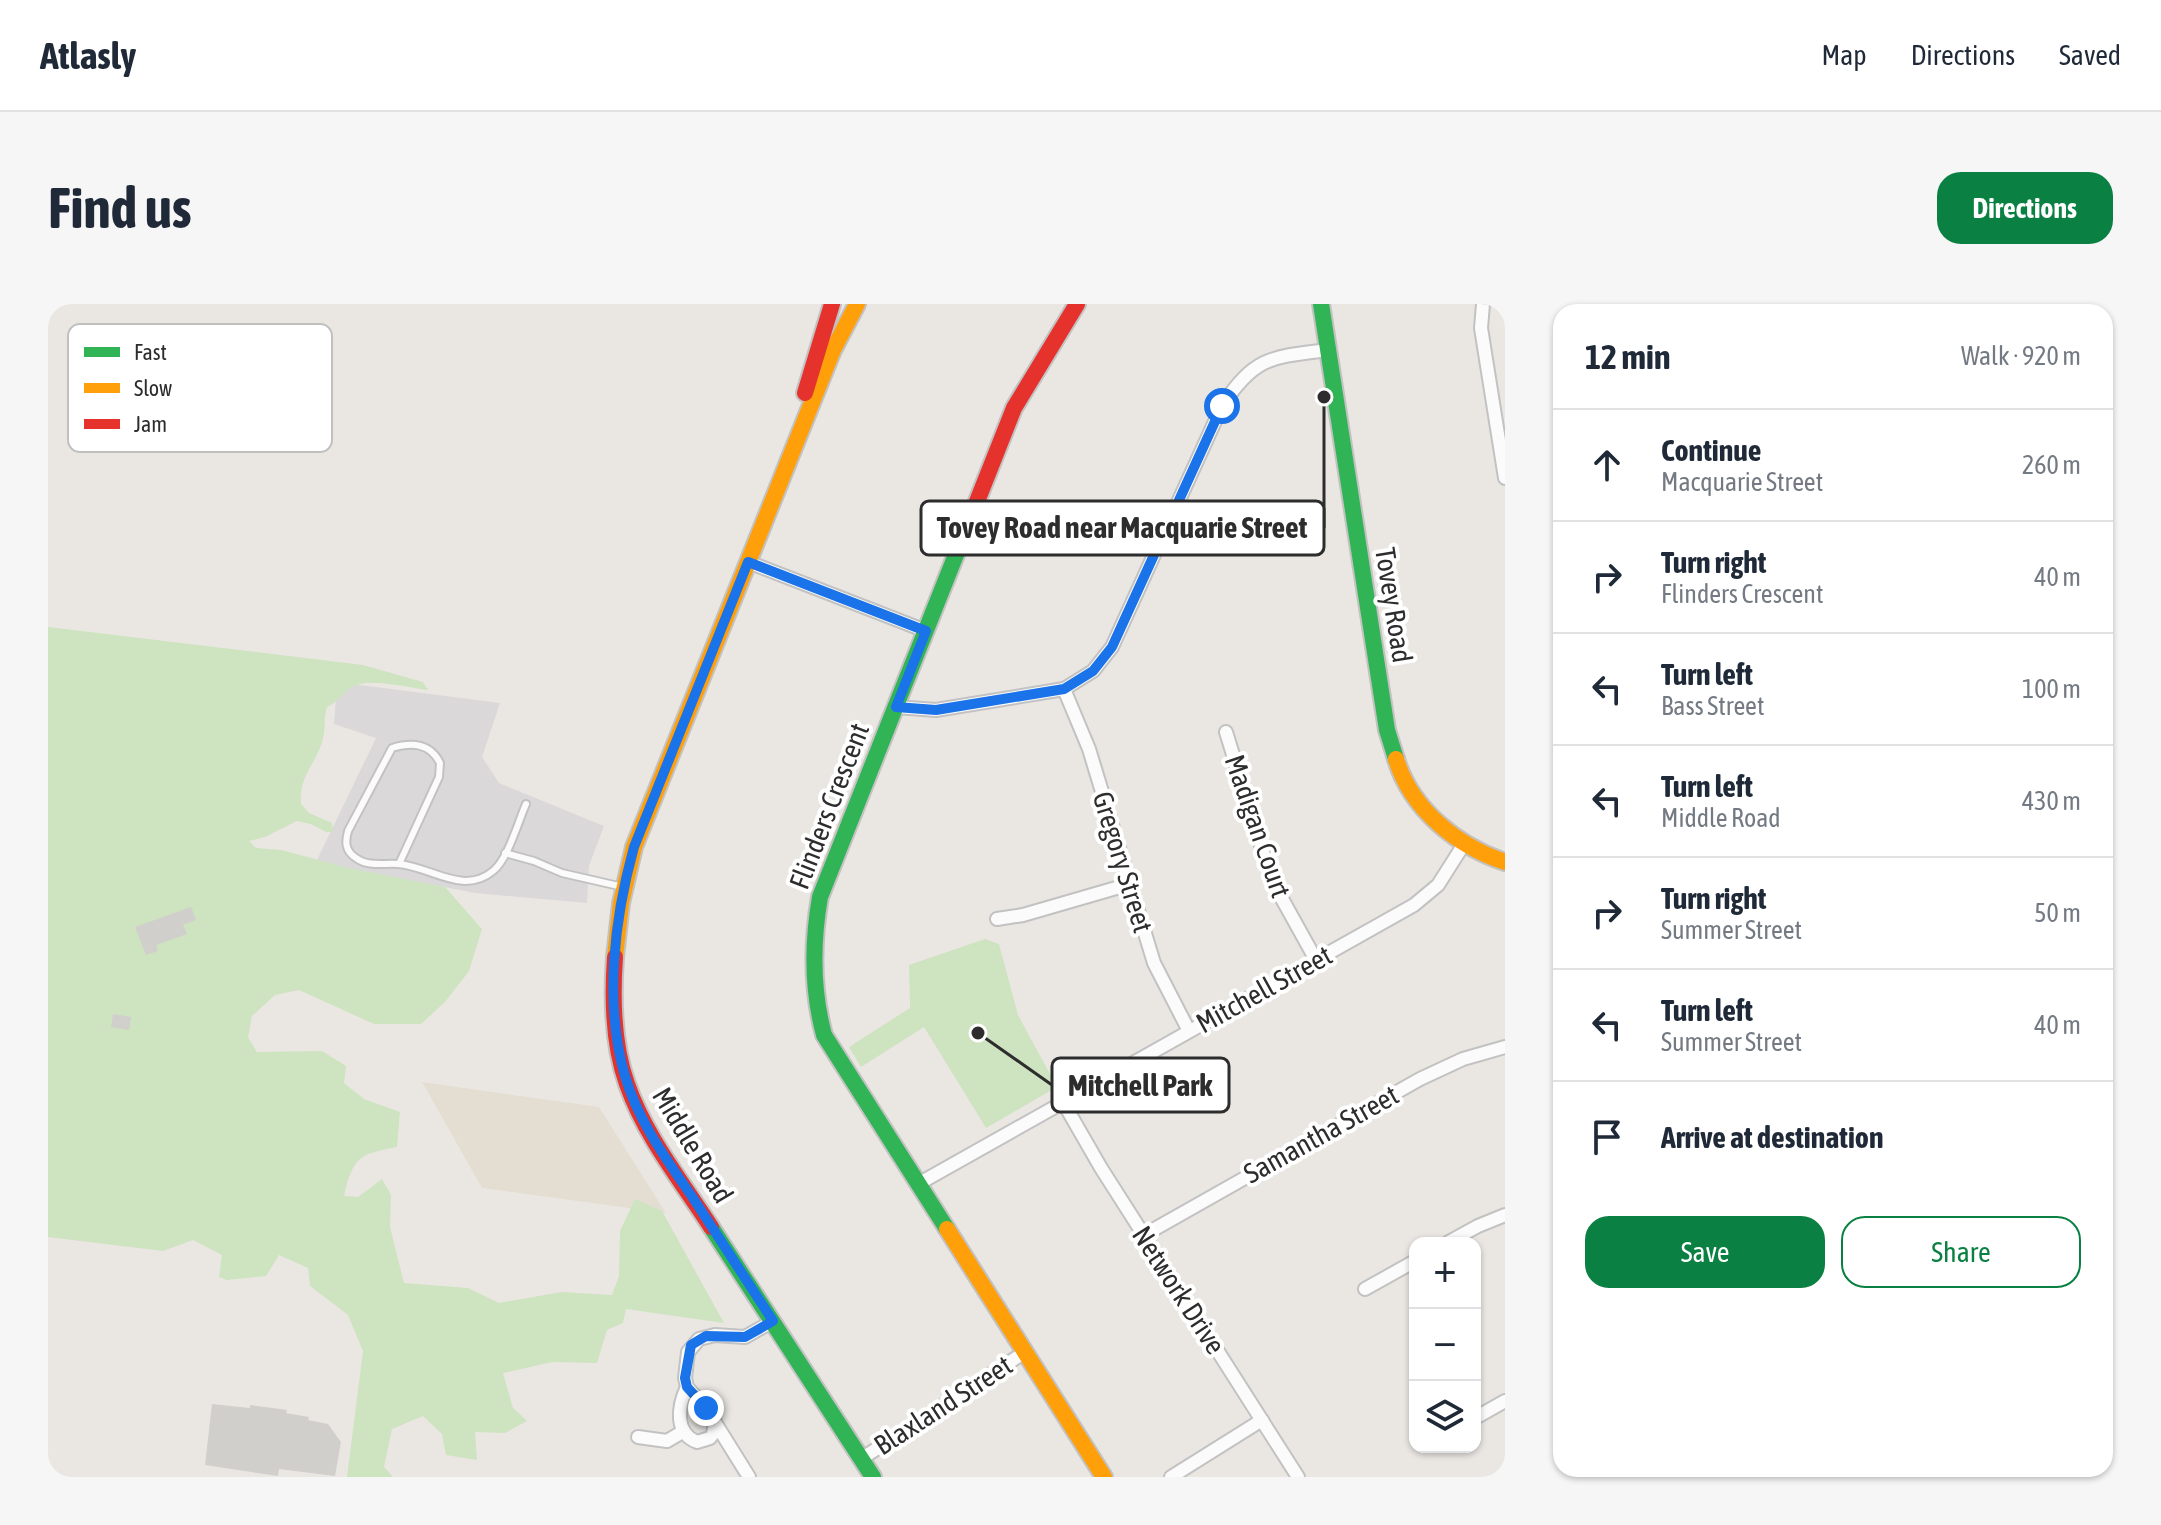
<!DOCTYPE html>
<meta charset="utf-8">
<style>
body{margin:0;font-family:"Asap Condensed",sans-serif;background:#f6f6f7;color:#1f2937}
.controls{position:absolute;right:24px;bottom:24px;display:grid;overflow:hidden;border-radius:16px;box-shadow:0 2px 6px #0004}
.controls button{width:72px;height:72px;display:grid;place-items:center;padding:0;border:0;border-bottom:2px solid #e0e1e3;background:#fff;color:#1f2937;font:40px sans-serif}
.stop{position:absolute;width:24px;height:24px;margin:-18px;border:6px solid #1a73e8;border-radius:50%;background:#fff}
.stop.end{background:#1a73e8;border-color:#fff;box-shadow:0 2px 8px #0008}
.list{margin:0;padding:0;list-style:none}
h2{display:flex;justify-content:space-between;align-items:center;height:104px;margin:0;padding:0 32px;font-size:34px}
h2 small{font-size:26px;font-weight:400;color:#747a83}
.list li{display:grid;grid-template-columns:52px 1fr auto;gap:24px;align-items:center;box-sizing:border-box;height:112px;padding:0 32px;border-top:2px solid #e0e1e3}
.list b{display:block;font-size:30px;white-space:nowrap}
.list p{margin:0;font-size:26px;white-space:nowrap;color:#747a83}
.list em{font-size:26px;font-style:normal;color:#747a83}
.actions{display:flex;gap:16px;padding:24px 32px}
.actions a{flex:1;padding:18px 0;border:2px solid #0b8043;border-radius:24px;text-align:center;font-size:28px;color:#0b8043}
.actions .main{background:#0b8043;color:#fff}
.icon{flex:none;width:44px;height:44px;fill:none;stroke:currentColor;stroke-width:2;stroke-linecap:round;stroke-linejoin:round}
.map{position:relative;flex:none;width:1457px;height:1173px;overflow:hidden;border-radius:24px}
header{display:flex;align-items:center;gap:48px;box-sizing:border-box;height:112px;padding:0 40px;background:#fff;border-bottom:2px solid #e0e1e3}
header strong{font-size:38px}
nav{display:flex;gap:44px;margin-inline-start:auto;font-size:28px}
.intro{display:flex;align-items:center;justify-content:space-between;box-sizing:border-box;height:192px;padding:0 48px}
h1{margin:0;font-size:56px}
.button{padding:20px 36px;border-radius:24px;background:#0b8043;color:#fff;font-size:28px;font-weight:700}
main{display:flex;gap:48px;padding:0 48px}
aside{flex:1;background:#fff;border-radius:24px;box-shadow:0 2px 6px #0004}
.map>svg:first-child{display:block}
.industrial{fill:#dbd8da}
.education{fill:#e4ded2}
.green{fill:#cee3bf}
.building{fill:#d1cfcc}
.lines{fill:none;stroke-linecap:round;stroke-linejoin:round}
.lane-casing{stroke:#c3c2c2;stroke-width:10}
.street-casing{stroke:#c3c2c2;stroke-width:16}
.fast-casing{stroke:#c3c2c2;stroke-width:20}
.slow-casing{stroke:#c3c2c2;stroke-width:20}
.jam-casing{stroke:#c3c2c2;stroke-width:20}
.lane{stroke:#fcfbfb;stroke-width:6}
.street{stroke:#fcfbfb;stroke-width:12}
.fast{stroke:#30b455;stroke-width:16}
.slow{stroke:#ff9f0a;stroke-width:16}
.jam{stroke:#e5322d;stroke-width:16}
.route{stroke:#1a73e8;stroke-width:10}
.labels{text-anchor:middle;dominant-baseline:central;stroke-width:8;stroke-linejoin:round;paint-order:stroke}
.street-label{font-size:28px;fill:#2d2d2d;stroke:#fff}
.key{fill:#fff;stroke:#c0c0c0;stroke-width:2}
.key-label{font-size:22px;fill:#2d2d2d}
.leader{fill:none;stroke:#2d2d2d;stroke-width:3}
.callout-dot{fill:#2d2d2d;stroke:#fff;stroke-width:3}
.callout{fill:#fff;stroke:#2d2d2d;stroke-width:3}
.callout-label{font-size:30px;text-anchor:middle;font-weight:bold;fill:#2d2d2d}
</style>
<header>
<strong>Atlasly</strong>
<nav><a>Map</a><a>Directions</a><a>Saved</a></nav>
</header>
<div class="intro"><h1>Find us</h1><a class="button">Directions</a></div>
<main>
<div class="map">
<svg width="1457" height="1173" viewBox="0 0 1457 1173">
<rect width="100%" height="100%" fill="#eae7e3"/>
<path class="industrial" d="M289 378 452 399 434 453 451 479 556 522 541 562 539 599 427 589 268 558 328 434 286 420Z"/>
<path class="education" d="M374 778 551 803 618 909 434 884Z"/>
<g class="green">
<path d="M0 323 315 361 375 378 380 386C360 384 321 373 304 383 294 389 292 397 279 403 275 415 278 424 275 434 269 461 251 468 253 500L261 509 284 519 285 528H278L263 520 249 517 217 533 201 537 208 544 233 546 301 564 397 583 434 625 421 667 397 698 373 720H326L251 686 227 691 204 712 200 733 209 748 274 747 298 762 296 779 316 795 352 808 349 843C311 850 305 853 296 892L310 893 334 875 343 891 342 923 356 979 420 984 451 999 513 988 564 991 571 972 572 927 587 895 614 907 676 1019 578 1005 575 1019 559 1026 549 1059 504 1058 455 1069 465 1104 479 1117 457 1129 427 1128 429 1156 398 1151 394 1130 375 1112 344 1125 336 1163 345 1173H299L315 1047 300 1011 262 982 260 964 231 951 218 972 179 976 171 973 174 951 145 936 115 947 0 933Z"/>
<path d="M937 635 951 640 970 711 1009 783 938 824 876 723 813 763 801 743 862 704 861 661Z"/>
</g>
<g class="building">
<path d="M143 603 148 616 135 621 139 630 108 641 110 647 98 651 87 623Z"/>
<path d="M65 710 83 713 81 726 63 723Z"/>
<path d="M164 1100 202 1104V1101L239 1106 238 1109 261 1113 260 1116 280 1120 293 1138 287 1172 231 1165 230 1172 157 1161Z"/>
</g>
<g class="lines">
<g class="lane-casing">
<g id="lane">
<path d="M457 549 486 557 514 569 575 583"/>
<path d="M351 560 391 473 392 459C382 439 364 438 344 444L300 527C297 538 297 547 308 554 320 563 336 559 350 560 382 562 415 592 445 567 460 555 470 518 478 500"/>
</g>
</g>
<g class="street-casing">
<g id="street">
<path d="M1435 0 1433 24 1457 174"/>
<path d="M700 258 878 327"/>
<path d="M1016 385 1041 445 1106 659 1141 727"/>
<path d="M848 403 888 406 1016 385 1045 367 1064 343 1174 102C1207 52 1224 53 1280 46"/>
<path d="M1178 428 1219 561 1233 593 1268 656"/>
<path d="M949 615 975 611 1082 580"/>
<path d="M1015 798 1053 864 1250 1173"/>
<path d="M870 880 1366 601 1390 581 1416 540"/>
<path d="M1096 931 1372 775 1415 755 1457 743"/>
<path d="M1399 939 1430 922 1457 911"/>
<path d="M1317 985 1367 957"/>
<path d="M639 1083C630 1102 626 1129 649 1138L662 1134 665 1130 667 1119"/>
<path d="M1427 1114 1457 1097"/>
<path d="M590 1133 619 1137 636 1127"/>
<path d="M813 1155 977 1048"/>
<path d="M701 1173 658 1104 639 1083 637 1074 640 1048 651 1035 667 1031 697 1033 725 1017"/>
<path d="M1123 1173 1214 1116"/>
</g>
</g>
<g class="fast-casing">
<g id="fast">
<path d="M1273 0 1339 426 1348 455"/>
<path d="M663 923 825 1173"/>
<path d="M899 925 776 731C764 686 764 639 772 593L911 243"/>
</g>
</g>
<g class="slow-casing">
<g id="slow">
<path d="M1348 455C1363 505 1409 542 1457 558"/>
<path d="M567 653 573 599 586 543 785 46 809 0"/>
<path d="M899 925 1056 1173"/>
</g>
</g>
<g class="jam-casing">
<g id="jam">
<path d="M757 89 784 0"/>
<path d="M911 243 966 104 1029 0"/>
<path d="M567 653C564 695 565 741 579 780 597 832 634 878 663 923"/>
</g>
</g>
<use href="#lane" class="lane"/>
<use href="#street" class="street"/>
<use href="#fast" class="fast"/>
<use href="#slow" class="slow"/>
<use href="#jam" class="jam"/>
</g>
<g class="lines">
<path class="route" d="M658 1104 639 1083 637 1074 643 1041 658 1032 697 1033 725 1017C698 976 672 935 645 894 619 856 590 817 577 772 556 700 566 615 586 543L700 258 878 327 848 403 888 406 1016 385 1045 367 1064 343 1174 102"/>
</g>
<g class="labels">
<g class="street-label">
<text transform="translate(1346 301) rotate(81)">Tovey Road</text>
<text transform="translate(781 502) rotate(-69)">Flinders Crescent</text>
<text transform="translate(1210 522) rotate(71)">Madigan Court</text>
<text transform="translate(1075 558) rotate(73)">Gregory Street</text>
<text transform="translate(1216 685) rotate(-29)">Mitchell Street</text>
<text transform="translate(1273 830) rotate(-29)">Samantha Street</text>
<text transform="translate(645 841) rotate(59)">Middle Road</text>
<text transform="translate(1131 986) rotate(57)">Network Drive</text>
<text transform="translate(895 1101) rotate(-33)">Blaxland Street</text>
</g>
</g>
<rect x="20" y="20" width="264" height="128" rx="12" class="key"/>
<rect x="36" y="43" width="36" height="10" fill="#30b455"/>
<rect x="36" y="79" width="36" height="10" fill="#ff9f0a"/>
<rect x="36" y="115" width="36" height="10" fill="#e5322d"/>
<g class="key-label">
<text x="86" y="56">Fast</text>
<text x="86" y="92">Slow</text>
<text x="86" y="128">Jam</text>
</g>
<path class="leader" d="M1276 93L1276 224M930 729L1004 781"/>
<g class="callout-dot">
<circle cx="1276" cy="93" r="8"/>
<circle cx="930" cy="729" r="8"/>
</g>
<g class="callout">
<rect x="873" y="197" width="403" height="54" rx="8"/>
<rect x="1004" y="754" width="177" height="54" rx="8"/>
</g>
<g class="callout-label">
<text x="1074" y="234">Tovey Road near Macquarie Street</text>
<text x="1092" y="792">Mitchell Park</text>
</g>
</svg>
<div class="controls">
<button>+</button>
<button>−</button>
<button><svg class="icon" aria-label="layers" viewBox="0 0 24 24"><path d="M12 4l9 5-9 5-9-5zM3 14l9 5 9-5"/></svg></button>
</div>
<div class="stop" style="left:1174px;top:102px"></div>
<div class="stop end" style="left:658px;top:1104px"></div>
</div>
<aside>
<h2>12 min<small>Walk · 920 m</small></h2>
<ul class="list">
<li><svg class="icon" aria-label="ahead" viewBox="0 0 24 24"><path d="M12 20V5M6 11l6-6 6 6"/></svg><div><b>Continue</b><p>Macquarie Street</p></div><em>260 m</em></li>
<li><svg class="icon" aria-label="right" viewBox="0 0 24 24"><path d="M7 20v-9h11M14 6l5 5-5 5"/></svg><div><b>Turn right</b><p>Flinders Crescent</p></div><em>40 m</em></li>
<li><svg class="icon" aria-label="left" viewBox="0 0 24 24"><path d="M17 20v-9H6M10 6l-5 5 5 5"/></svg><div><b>Turn left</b><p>Bass Street</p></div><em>100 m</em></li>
<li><svg class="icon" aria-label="left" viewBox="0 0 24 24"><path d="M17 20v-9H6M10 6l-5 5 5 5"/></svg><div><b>Turn left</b><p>Middle Road</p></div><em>430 m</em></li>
<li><svg class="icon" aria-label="right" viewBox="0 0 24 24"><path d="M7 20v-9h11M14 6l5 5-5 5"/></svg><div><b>Turn right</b><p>Summer Street</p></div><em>50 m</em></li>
<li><svg class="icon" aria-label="left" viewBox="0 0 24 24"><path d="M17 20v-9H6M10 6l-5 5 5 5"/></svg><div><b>Turn left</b><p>Summer Street</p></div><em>40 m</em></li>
<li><svg class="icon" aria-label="arrive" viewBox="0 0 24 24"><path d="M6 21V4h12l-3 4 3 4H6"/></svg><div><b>Arrive at destination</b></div></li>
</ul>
<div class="actions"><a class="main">Save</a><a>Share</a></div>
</aside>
</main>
